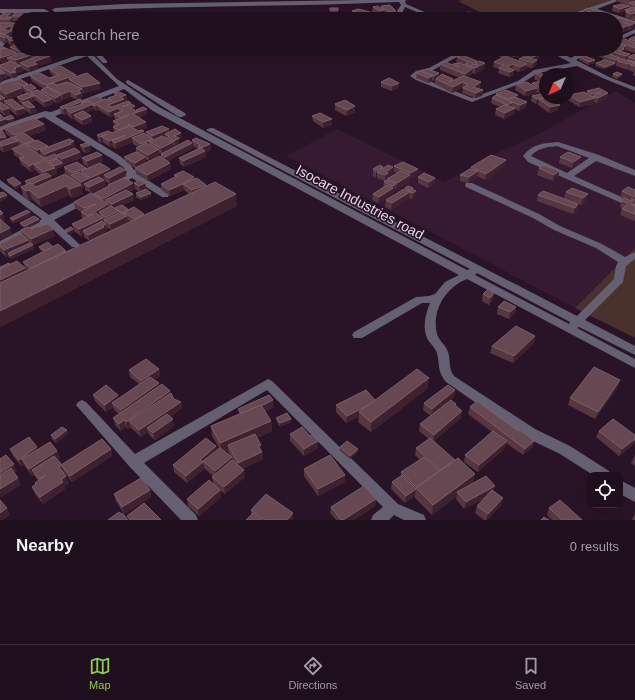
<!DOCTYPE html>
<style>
body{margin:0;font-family:Arial,sans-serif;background:#2c1c29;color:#f1f3f6}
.controls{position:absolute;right:12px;bottom:12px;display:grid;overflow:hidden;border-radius:8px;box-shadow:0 4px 16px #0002}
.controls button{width:36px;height:36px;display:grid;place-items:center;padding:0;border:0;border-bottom:1px solid #3c2e3b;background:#1f0e1c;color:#f1f3f6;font:20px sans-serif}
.compass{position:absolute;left:539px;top:68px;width:36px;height:36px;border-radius:50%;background:#1f0e1c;box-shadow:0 4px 16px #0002;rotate:224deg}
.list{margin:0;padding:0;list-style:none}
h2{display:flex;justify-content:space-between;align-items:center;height:52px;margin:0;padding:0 16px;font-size:17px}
h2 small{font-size:13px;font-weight:400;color:#a19ca3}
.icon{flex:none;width:22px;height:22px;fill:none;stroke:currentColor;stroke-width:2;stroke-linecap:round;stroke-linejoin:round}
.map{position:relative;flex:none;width:635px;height:520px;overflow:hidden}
.search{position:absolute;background:#1f0e1c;box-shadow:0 4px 16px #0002;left:12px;right:12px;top:12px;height:44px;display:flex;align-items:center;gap:10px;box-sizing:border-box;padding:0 14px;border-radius:22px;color:#a19ca3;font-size:15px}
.sheet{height:124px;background:#1f0e1c}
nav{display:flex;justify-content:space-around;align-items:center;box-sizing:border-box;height:56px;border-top:1px solid #3c2e3b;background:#1f0e1c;font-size:11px;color:#a19ca3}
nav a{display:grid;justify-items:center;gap:2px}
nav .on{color:#8cce45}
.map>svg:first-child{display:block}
.built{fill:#351a32}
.green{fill:#4a322c}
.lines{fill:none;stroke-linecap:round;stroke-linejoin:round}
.minor{fill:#656071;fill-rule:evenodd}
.wall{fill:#563740;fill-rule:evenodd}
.shaded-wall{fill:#3d212e}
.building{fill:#654852;stroke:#795e68}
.labels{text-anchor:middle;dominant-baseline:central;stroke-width:3.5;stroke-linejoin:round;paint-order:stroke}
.street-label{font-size:14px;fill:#e4d5e2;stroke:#291326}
</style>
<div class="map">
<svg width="635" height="520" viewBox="0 0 635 520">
<rect width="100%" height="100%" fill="#291326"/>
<path class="built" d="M616 91 635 103V248L575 308 286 156 337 129 445 182 491 156 540 133Z"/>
<g class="green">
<path d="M463 0H612L554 19H493L458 1Z"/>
<path d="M635 248V338L575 308Z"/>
</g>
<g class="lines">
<g class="minor">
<path d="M363 0H407L405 1 406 4 441 19H433L405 7 403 11 405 19H399L397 11 401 5 399 2C285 7 170 5 55 12L52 10 55 8 124 4Z"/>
<path d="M612 0H620L597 9 635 21V25L591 11 564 19H555Z"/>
<path d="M0 9H44L48 11 57 19H51L44 13H0Z"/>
<path d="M635 29V33L616 42V38Z"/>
<path d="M0 40 5 44 0 48Z"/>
<path d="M80 49H87L117 79 159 107 467 270 470 269 206 130 210 128H213L577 316 614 279 616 266 618 262 596 248 554 230 533 218 466 187 465 185 466 183H472L539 214 560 226 602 244 625 257 635 252V259L626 266 623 282 585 320 635 346V355L579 327 577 328 635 359V368L467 279C446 287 431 311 437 334 439 341 446 345 448 352 451 361 448 368 454 376L535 429 570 446 609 471 611 475H593L560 454 525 437 446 382C437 371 440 365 437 353 435 348 431 344 428 340 422 329 425 315 430 303H422L362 338H354L352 335 354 332 416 297 429 296 435 294 445 282 459 275 153 111 124 89 55 116 120 156 130 164 134 170 143 164H149L150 166 138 174 168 193 169 195 168 197H162L132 178 116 187H110L109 185 110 183 127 173 124 168 114 160 44 117 0 131V126L45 111 51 112 119 86 87 56 0 86V82L84 53ZM477 273 570 322 569 324 475 275Z"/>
<path d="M89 49H96L107 61V63H103Z"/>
<path d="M464 49H472L433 70 420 73 417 76 472 98 518 81 534 70 571 63 545 49H553L571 58 587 49H595L576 60 609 77 635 87V91L605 79 577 66 538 73 522 83 472 102 416 80 410 76 416 71 429 68Z"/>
<path d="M128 80 185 113 186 115 182 117H179L126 83V81Z"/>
<path d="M558 142 599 155 635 170V176L596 161 574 176 635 203V209L528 162 523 156C532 144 543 143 558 142ZM557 146 589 158 567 173 531 156C538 148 547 147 557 146Z"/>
<path d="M0 180 49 215 84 197H90L91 199 90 201 54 220 78 243 80 245 78 247H72L47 224 0 248V241L42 219 0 187Z"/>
<path d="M268 379 272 381 398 504 424 515 426 520H404L394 515 389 520H371L373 515 383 507 267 390 144 463 196 515 198 520H181L129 466 76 405 78 402 82 400 86 402 135 454Z"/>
<path d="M620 480 635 488V502L620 494Z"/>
</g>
</g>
<g class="wall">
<path d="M616 0H635V21L631 20V18L630 19 625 17 626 13 625 12 619 13 612 11 613 6H628V5L616 1Z"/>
<path d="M381 6 396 11V15L387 16 384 13V15H378V19H364L352 15V11L374 13 372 12 373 7 381 8Z"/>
<rect x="330" y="8" width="8" height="5"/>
<path d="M584 10 601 12 600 17 597 18 583 15Z"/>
<path d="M461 13 480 18V15L494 19H454V17L461 16Z"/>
<path d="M13 15 25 16 23 19H19V21H13L12 18 13 22 12 23H19V49H58L59 53 51 55 47 54V56H50L51 62 38 66V69L30 72 22 69 23 71 17 73V77L13 78 6 75 7 78 1 80 2 82 0 83V65L8 62V61L0 63 5 48 11 51 10 47 14 46V45L12 46 8 43V42L6 43 0 41V16ZM17 34V36L10 38V37L12 36 11 35H16Z"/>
<path d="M616 19 635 22V28L623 32 620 31V32L617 34 616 33V34Z"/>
<path d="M635 36V53L625 50V51L623 52 630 54 629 56 635 54V76L633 75 634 72 629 70V69L628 70 616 66V64L605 69 595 66 596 63 602 61 603 58 595 55V52L600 51 601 49H616L618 42 628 40 629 39Z"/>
<path d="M59 49H69L70 54 64 56 60 54Z"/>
<path d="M487 49H520H519L521 56 514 57 511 56V58L519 61V59L522 57 523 55 539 59 537 60 536 65 532 68 526 67V69L519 72 514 70V75L509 77 498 73 499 69 493 67 494 62 501 58 495 53 491 54 487 51Z"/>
<path d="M457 57 477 61V62L485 63 484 69 475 74 472 73V74L467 77 480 88 479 89 483 90 482 96 475 98 462 93 463 88H462L452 93 435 84V80L433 81 432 80V81L428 83 416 78 417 73 422 71 439 73V76L453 79V80L460 78 440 70V64L453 65V64L457 63 456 62Z"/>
<path d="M579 57 595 60V63L588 65 579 60Z"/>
<path d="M49 69 76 77 101 89 83 93V95L82 96V98L78 100 71 97 63 100 62 99V101L56 103 52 101 53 104 45 107 35 100V101L30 103 37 112 31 114 25 110V113L17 116 9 109 10 114 5 116 0 112V83L1 84H14L13 81 28 84V85L37 91 41 92V90L44 89 32 81 30 76 49 78 54 76 51 74ZM22 90 23 91H24L26 93 17 97 19 102 22 104V106L6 101 1 96V94L8 99 23 94Z"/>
<path d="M535 73 545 76V98L558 104V110L549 113 538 105V104H536L531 101 532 96 540 94V93H539L537 92 536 94 525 96 515 90 516 84 532 85V83L539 82 534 79Z"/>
<path d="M613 74H622V76L617 79 612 77Z"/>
<path d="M381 82 399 83 398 88 392 91 381 87Z"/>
<path d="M587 91 607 98 597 103 594 102V104L579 107 568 100V98H569V95L586 93Z"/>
<path d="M114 93 126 95 127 101H124V102L131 104 136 111V110L147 109V114L139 118 147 128 141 130 144 131V134L147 135 146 132H169L182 138 179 140 175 146 173 145 174 147 193 148 168 161 170 163 171 169 148 181 136 174 135 168 126 162 124 157 136 152V148L138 147 133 144V142L116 149 113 147V146L110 147 104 143 103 142 101 143 98 141 97 135 112 133 114 132 113 127 114 126 113 121 116 120H115L114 116 110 117 99 110 96 111 94 109 85 113 91 116 92 122 83 125 75 120 74 118 72 119 67 115V114L65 115 61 113 60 107 84 103 85 102V100H108V98L115 96ZM159 153 162 154H161V157L146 163 145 159 149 161 159 155Z"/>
<path d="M496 94 517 98 527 102 525 108 519 111 515 109 514 114 504 119 495 115 496 109 500 107 491 103 492 98 496 95Z"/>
<path d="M335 104 355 106V112L346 116 335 110Z"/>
<path d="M312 116 332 119V125L323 128 313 121Z"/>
<path d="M44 124 46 130 29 136 34 140 35 141 48 146V147H75L72 148 73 149 80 152 82 158 63 165V166L56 169 57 174 51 176 52 180 72 179 65 173 64 167 86 168V169H110V172L126 176 116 181 134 189 129 192 133 194 134 200 123 205 129 210 144 215 189 194 184 190 170 196 161 190V184L175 177 174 175 194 177 195 179 206 185V186L237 206 0 327 10 264 25 268 26 271 28 270 25 268 23 262 43 252 40 250 39 247H53L66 251 67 252 90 241 84 237V234L81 236 74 231 72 224 83 219 82 218 81 212 75 208 74 202 94 195 93 194 108 186V185L110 184 105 181 104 178 102 179 104 180 106 186 91 193 85 190V187L82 188H81L83 194 72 198 69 195 41 207 32 199 29 201 23 196 21 187 26 185 25 181 41 175 35 170 31 172 21 164 19 158 14 155 13 149 4 152 0 150V129L7 140 12 138 6 134 4 128ZM128 220 130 222 105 233V232L107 230 106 227 111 230 128 222Z"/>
<path d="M192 140 210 144 211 150 206 152V157L184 167 180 164 179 158 198 149 193 146Z"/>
<path d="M80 145 91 151 86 153 82 151Z"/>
<path d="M560 157 580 163 572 168 559 163Z"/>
<path d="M82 158 103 161 88 167 83 164Z"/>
<path d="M394 166 417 175 410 179V181L396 189H395V190L393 192V194L378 203 372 200 373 194 383 187 384 182 385 181 377 178V177H376L373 176V169L383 167V168L393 173 388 176V178L397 173 394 172Z"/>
<path d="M505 166 485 180 477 176V177L468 183 460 181V175L470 169 471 167Z"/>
<path d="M539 168 559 171 558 177 553 181 537 175Z"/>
<path d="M418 177 435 178 434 184 428 188 418 183Z"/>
<path d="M7 180 21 183 22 186 16 189 8 183Z"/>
<path d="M134 183H145L146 189 151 196 141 200 136 197V193L140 192 135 189Z"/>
<path d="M405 188H413L412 189 416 191 415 197 412 199 409 198 391 210 385 207 386 200 405 190Z"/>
<path d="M572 188 586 200 581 205 564 198 566 192Z"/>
<path d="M635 190V204L633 203 632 205 635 206V220L634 221 620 215 622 208 620 207 622 201 623 199 620 197 622 191Z"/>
<path d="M538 195 578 204 577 210 573 214 537 201Z"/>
<path d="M31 216 14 223 11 221 10 218Z"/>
<path d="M39 219 40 222 29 227 31 229 39 227 55 236 33 245 34 249 11 259 8 256 6 257 0 251V244L22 235 21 230 25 228 21 226 20 223Z"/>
<path d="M494 293 493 299 489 305 482 301 483 294Z"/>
<path d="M498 307H516L515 313 509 319 497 314Z"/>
<path d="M535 336 534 343 513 363 490 353 492 346Z"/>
<path d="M159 369 160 376 154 380 159 383V386L171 393 174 399 181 402 182 408 170 417 174 426 155 440 149 435 148 432 141 437 131 428 130 427 128 429 126 427 121 431 115 425 113 418 119 414 114 410 113 407 106 412 95 401 93 395 119 399 139 384 130 377 129 370Z"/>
<path d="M618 387 595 419 568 405 570 398Z"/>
<path d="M428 388 371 432 358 422 359 417 346 423 336 412V405L375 400Z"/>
<path d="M455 390 454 397 431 416 423 410 424 403Z"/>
<path d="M456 406 461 418 434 441 473 484 494 491 501 505 487 520H484L475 513 477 506 485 498 464 509 456 499 457 496 432 515 415 498V496L405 503 391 489 392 482 401 476V472L420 460 415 455 416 448 429 439 419 431 420 424Z"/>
<path d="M274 407 265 411 271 421 272 431 257 438 262 452 263 459 242 469 245 477 225 494 220 490 221 497 199 516 188 506 187 499 213 483 212 477 213 476 204 468V465H203L204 469 187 483 174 472 173 465 216 446 217 450 219 448 212 436 211 426 239 414 238 409ZM228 450V452L231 456 225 452Z"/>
<path d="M470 407 518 431 534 441 533 447 523 455 506 443 505 448 478 472 464 462 465 455 492 432 468 414Z"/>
<path d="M276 418 291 422 280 427 277 422Z"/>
<path d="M67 430 68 434 56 443 52 439 51 435Z"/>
<path d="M599 431 635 435V443L619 456 596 437Z"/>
<path d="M290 434 310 436 318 448 304 456 290 441Z"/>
<path d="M340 447 358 449 357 453 350 459 340 451Z"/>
<path d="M10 449H38L60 458 58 460 62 465 111 449 112 456 72 482 64 472H63L69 483 64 486 65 489 43 504 35 494 32 487 35 485V483L38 481 34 475 32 476 24 465 21 466 13 456Z"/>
<path d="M635 455V466L631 463Z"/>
<path d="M304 469 345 475V482L318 496 304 476Z"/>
<path d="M590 487V497L587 495Z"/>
<path d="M150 490 151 497 124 514 116 501 114 494Z"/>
<path d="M376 499 375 506 354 520H336L330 513 331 507Z"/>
<path d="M549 508 582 520H552L547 515Z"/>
<path d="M251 510 293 513V520H246L251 515Z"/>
<path d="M635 514V520H633L632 519Z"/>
</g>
<g class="shaded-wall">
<path d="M632 0H635V3H629L630 1Z"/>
<path d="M629 6 628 11 625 10V12L619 13 620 9Z"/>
<path d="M384 10V15L378 16 379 11Z"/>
<path d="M396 11V15L387 16 388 12Z"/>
<path d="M12 12 13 16H12L13 22 11 24 10 19 6 17Z"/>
<path d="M24 12 25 16 23 19H21L20 16Z"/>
<path d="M601 12 600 17 597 18 598 14Z"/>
<path d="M635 13V16L632 15 631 18 630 19 631 14Z"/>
<path d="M378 14V19H371V16Z"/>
<path d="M427 17 426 19H418Z"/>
<path d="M635 23V28L630 30 631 25Z"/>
<path d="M19 25V32L16 31 17 34 16 35 15 30V26Z"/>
<path d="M630 25 628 30 623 32 624 27Z"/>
<path d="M9 26 10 30 7 33 6 28Z"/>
<path d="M621 27 620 32 617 34 619 29Z"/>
<path d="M11 31 12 36 10 37 11 41 19 39V41L18 40 19 44 12 46 10 41 7 39 8 42 6 43 5 38 6 37 5 34Z"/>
<path d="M626 46 625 51 623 52V54H619L622 48Z"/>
<path d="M28 49H31L23 52 24 56H21L20 51Z"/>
<path d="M53 49H58L59 53 51 55 50 50Z"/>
<path d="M69 49 70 54 64 56 63 51Z"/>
<path d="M492 49H495V53L491 54Z"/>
<path d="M46 51 47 56 37 61 35 55Z"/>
<path d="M522 51 521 56 514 57 515 52Z"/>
<path d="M16 53 18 58H7L8 61 0 63V58Z"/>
<path d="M511 54 510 59 505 60V55Z"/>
<path d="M540 54 539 59 537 60 536 65 532 68 533 63 531 62V58Z"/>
<path d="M630 54 629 57H628L627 60 625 61 626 56Z"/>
<path d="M31 55 32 60 20 63V65L18 66 16 60Z"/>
<path d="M50 56 51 62 38 66V69L30 72 28 67 33 62Z"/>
<path d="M620 58 619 61H617L616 64 615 65 616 60Z"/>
<path d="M595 60V63L588 65 589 62Z"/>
<path d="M633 62 632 65H630L629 69 628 70 629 64Z"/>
<path d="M485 63 484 69 475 74V68Z"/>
<path d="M615 63 614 66 605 69V67Z"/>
<path d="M513 64 512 70 507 67Z"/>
<path d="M527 64 526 69 519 72 520 67Z"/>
<path d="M21 66 23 71 17 73V77L13 78 11 73 14 68Z"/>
<path d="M473 68 472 74 464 79 465 74Z"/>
<path d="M514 70V75L509 77 510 72Z"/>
<path d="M5 73 7 78 1 80 2 82 0 83V74Z"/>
<path d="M439 73V78L436 79 435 80 433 81 434 76Z"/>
<path d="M622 74V76L617 79 618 76Z"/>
<path d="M76 75 77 80 69 79 70 82 51 89 46 86 47 90H46L45 85Z"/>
<path d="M432 76V81L428 83 429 78Z"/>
<path d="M463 82 462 88 452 93 453 87Z"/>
<path d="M481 82 480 88 473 92V87Z"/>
<path d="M100 83 101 89 84 93 82 87Z"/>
<path d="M399 83 398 88 392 91V86Z"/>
<path d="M28 84 30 89 23 87 24 91H23L22 86Z"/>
<path d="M545 87V91L541 88 540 93H539L540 88Z"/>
<path d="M21 88 23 94 8 99 6 94Z"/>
<path d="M36 88 37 94 30 92 31 96 29 91Z"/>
<path d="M537 88 536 94 525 96 526 91Z"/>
<path d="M82 89 83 95 82 96V98L78 100 76 95 78 91Z"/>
<path d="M483 90 482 96 475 98 476 93Z"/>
<path d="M70 91 71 97 63 100 62 94Z"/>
<path d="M601 92 593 96 592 99 595 98 594 104 579 107 580 102 591 99 592 94Z"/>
<path d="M608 93 607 98 597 103 598 98Z"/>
<path d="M61 95 62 101 56 103 55 98Z"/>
<path d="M126 95 127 101H124V104L109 110 108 105 120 97Z"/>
<path d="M518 95 517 101 512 103 511 108 506 110 508 99Z"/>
<path d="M34 96 35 101 24 105 23 100Z"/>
<path d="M545 97V98L539 99 538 104H536L537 99Z"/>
<path d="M5 98 6 103 4 101 5 104 0 106V100Z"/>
<path d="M52 99 53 104 45 107 44 102Z"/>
<path d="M559 100 557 105 553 101Z"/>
<path d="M83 101 85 107 81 103 82 108 66 109 67 114 65 115 63 109Z"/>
<path d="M527 102 525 108 519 111 520 105Z"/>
<path d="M131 103V107L135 106V112L122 107Z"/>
<path d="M93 104 94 109 77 117 74 115V118L72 119 71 113Z"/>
<path d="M97 105 99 110 96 111 95 106Z"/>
<path d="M560 105 558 110 549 113 550 107Z"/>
<path d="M355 106V112L346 116 347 110Z"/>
<path d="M35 107 37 112 31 114 30 108Z"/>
<path d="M9 108 10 114 5 116 3 110Z"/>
<path d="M24 108 25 113 17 116 16 110Z"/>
<path d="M118 108 119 114H114V116L110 117 109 112Z"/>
<path d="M515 108 514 114 504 119 505 113Z"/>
<path d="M147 109V114L139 118 138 112Z"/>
<path d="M138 112V118L133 114Z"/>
<path d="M91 116 92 122 83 125 82 120Z"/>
<path d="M14 118 15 121 8 123 7 120Z"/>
<path d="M5 119 7 124 0 127V121Z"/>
<path d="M332 119V125L323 128V122Z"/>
<path d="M146 122 147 128 134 132 133 127Z"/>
<path d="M44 124 46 130 19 140 16 138 15 135Z"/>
<path d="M130 125 131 131 119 135 118 130Z"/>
<path d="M169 129V135L165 134 166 136 153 141 149 142 150 147 142 150 141 144 152 140V136Z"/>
<path d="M144 131 145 137 132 138 133 142 116 149 115 143 112 141 113 146 110 147 109 141 126 135Z"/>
<path d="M181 133 182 138 179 140V144L175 146 174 136Z"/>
<path d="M107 134 102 137 103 142 101 143 100 137Z"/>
<path d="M6 137 8 143 0 144V138Z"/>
<path d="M34 140 36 145 26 144 28 149H26L24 144Z"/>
<path d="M18 141 19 146 4 152 2 146Z"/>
<path d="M74 141 75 147 72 148 73 149 47 160 45 154Z"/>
<path d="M173 142 174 148 162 154 161 148Z"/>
<path d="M192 143 193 148 166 163 165 157Z"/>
<path d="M210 144 211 150 206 152V157L184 167 183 161 201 153V148Z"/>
<path d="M90 145 91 151 86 153 84 147Z"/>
<path d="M48 146 49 152 40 150 41 155 38 156 37 150Z"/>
<path d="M159 149V155L149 161 148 155Z"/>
<path d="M80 152 82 158 63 165 62 159Z"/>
<path d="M102 155 103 161 88 167 87 161Z"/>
<path d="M145 157 146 163 136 169 135 163Z"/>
<path d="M581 157 580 163 572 168 573 162Z"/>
<path d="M45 159 47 165H34L35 170 31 172 29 166Z"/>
<path d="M506 160 505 166 485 180 486 174Z"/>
<path d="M62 163 63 166 56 169 57 174 45 178 43 172 54 166Z"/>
<path d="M170 163 171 169 148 181 147 175Z"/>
<path d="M383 167V173L377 172V177H376V171Z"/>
<path d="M393 167V173L388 176V179L385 181V175L386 172Z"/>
<path d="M86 168 87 174 81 171 82 176 73 177 72 173Z"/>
<path d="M110 169 111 175H104V178L92 184 90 178Z"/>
<path d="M418 169 417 175 410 179V181L396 189 397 183 410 175V173Z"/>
<path d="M125 170 126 176 110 184 109 178Z"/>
<path d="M478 171 477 177 468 183 469 177Z"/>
<path d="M559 171 558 177 553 181 554 175Z"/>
<path d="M51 176 53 182 32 191 30 185Z"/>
<path d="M89 178 90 185 84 184 85 187 82 188 81 182Z"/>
<path d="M435 178 434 184 428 188 429 182Z"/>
<path d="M104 180 106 186 91 193 89 187Z"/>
<path d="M21 183 22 186 16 189 15 186Z"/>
<path d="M133 183 134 189 109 202 105 200 106 204 104 205 103 199Z"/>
<path d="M145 183 146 189 140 192 139 186Z"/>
<path d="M183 184 184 190 170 196 169 190Z"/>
<path d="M396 184 395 190 393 192V194L378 203 379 197 392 188 393 186Z"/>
<path d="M81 185 83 194 72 198 70 189Z"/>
<path d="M206 185 207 191 193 197 192 190Z"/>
<path d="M66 186 69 195 41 207 39 198Z"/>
<path d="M29 190 32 199 29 201 26 191Z"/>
<path d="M416 191 415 197 412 199 413 193Z"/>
<path d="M410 192 409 198 391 210 392 203Z"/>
<path d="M151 193V196L141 200V197Z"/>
<path d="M133 194 134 200 113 210 112 204Z"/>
<path d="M236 194 237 206 0 327V311Z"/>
<path d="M588 194 586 200 581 205 583 198Z"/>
<path d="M7 195 8 198 0 202V198Z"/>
<path d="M108 204 109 211 99 212 100 216 89 222 88 216Z"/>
<path d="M578 204 577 210 573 214 575 208Z"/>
<path d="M119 211 120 217 108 223 107 217Z"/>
<path d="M30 212 31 216 14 223 13 220Z"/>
<path d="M3 213 5 220 0 222V215Z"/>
<path d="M127 216 128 222 111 230 110 224Z"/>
<path d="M103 218 104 224 83 231 84 234 81 236 79 229Z"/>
<path d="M39 219 40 222 26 229 25 226Z"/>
<path d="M106 224 107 230 105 232V233L90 241 88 235Z"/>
<path d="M10 228 12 235 0 240V233Z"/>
<path d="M53 229 55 236 33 245 34 249 11 259 10 256 33 245 31 239Z"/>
<path d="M73 229 74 232 68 235 67 232Z"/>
<path d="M28 240 30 246 8 253V256L6 257 4 250Z"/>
<path d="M25 268 28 278 0 291V280Z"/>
<path d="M494 293 493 299 489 305 490 298Z"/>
<path d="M516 307 515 313 509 319 510 312Z"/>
<path d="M535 336 534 343 513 363 514 356Z"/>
<path d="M159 369 160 376 143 388 141 381Z"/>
<path d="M429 378 428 388 371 432V422Z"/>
<path d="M620 380 618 387 595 419 598 412Z"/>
<path d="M159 383 160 390 122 417 121 410Z"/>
<path d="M455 390 454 397 431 416 432 409Z"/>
<path d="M170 391 172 398 129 421 130 427 128 429 126 422Z"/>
<path d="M118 395 120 402 112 403 113 407 106 412 105 405Z"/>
<path d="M273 400 274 407 243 422 242 415Z"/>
<path d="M376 401 359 412V417L346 423 347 416Z"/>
<path d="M181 402 182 408 150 431 147 428 148 432 141 437 139 430Z"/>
<path d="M462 411 461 418 433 442 434 435Z"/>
<path d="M173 419 174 426 155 440 153 433Z"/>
<path d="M291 419V422L280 427V423Z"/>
<path d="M124 420 126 427 121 431 119 424Z"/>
<path d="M271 421 272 431 230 449 228 445V450L222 453 220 443Z"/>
<path d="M67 430 68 434 56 443 55 439Z"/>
<path d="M635 439V444L619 456 622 449Z"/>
<path d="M318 441V448L304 456V449Z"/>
<path d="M507 441 505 448 478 472 479 465Z"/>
<path d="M534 441 533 447 523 455 525 449Z"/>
<path d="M261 445 262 452 258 446Z"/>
<path d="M216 446 217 453 203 461 204 469 187 483 186 476 200 460Z"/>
<path d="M37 447 40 454 22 459 24 465 21 466 19 460Z"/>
<path d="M111 449 112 456 72 482 70 476Z"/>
<path d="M358 449 357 453 350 459V456Z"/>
<path d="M57 451 60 458 35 474 32 470 34 475 32 476 29 469Z"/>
<path d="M262 452 263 459 239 470 238 463Z"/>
<path d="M232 457 233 464 216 478 215 471Z"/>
<path d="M14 464 17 471 0 482V473Z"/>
<path d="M61 465 64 472 61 474 59 467Z"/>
<path d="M244 470 245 477 225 494 224 487Z"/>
<path d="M475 474 473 484 457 492V496L432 515 433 505Z"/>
<path d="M345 475V482L318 496V489Z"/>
<path d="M66 476 69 483 64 486 65 489 43 504 40 497 61 480Z"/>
<path d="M18 478 21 485 0 498V489Z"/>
<path d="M495 486 493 493 464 509 466 502Z"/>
<path d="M416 489 415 496 405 503 406 496Z"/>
<path d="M150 490 151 497 124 514 122 507Z"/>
<path d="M220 490 221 497 199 516 198 509Z"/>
<path d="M503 498 501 505 487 520H486L488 514Z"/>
<path d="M376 499 375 506 354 520H343Z"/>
<path d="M7 508 10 515 3 520H0V513Z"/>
<path d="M293 513V520H287Z"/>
</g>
<g class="building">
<path d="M633 1 635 2V5L629 3Z"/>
<path d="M622 4 629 6 620 9 613 6Z"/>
<path d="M390 5 396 11 388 12 381 6Z"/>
<path d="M378 6 384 10 379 11 373 7Z"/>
<path d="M633 7 635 8V9L630 11 625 10Z"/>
<rect x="330" y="8" width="8" height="2"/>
<path d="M587 8 601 12 598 14 584 10Z"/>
<path d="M358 9 378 14 371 16 352 11Z"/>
<path d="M635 9V13L631 14 626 12Z"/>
<path d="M7 11 12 12 6 17H12L10 19H0V16Z"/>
<path d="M16 12H24L20 16H12Z"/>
<path d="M470 12 481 19H467L466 18 457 19 454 17 467 15 473 18 461 13Z"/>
<path d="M293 14H301L302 19H294Z"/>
<path d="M123 15 122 19H109L111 16Z"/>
<path d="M422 15 427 17 418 19H407L408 17Z"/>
<path d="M480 15H487L494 19H485Z"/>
<path d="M285 16H290V19H286Z"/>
<path d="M619 18 635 22V23L631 25 623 22 630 25 624 27 616 25V19Z"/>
<path d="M0 23H19V25L15 26H19V27L15 30H10L14 26H9L6 28H0Z"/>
<path d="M616 26 621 27 619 29 616 28Z"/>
<path d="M0 29 11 31 5 34 0 33Z"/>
<path d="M0 33 9 36 5 38 0 36Z"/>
<path d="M19 36V39L10 41 7 38Z"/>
<path d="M635 36V41L629 39Z"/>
<path d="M625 39 635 43V48L618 42Z"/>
<path d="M19 43V49H28L20 51 10 47 14 46V44Z"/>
<path d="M616 43 626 46 622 48 624 49 619 51 630 54 626 56 605 49H614L616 50 614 49H616Z"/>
<path d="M0 45 5 48 0 49Z"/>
<path d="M6 48 16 53 0 58V50Z"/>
<path d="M30 49H40L46 51 35 55 23 52Z"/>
<path d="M59 49H69L63 51Z"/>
<path d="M496 49H504L511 54 505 55Z"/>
<path d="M510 49H519L522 51 515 52Z"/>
<path d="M599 50 612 54 611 55 608 54 605 55 595 52Z"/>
<path d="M532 51 540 54 531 58 523 55Z"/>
<path d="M20 53 31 55 16 60 7 58Z"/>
<path d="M43 54 50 56 33 62 37 64 28 67 20 63Z"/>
<path d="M608 54 620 58 616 60 604 56Z"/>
<path d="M635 54V59L628 57Z"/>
<path d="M462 55 477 61 472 64 478 65 475 63 479 61 485 63 475 68 465 64 469 62 457 57Z"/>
<path d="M505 56 527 64 520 67 513 64 507 67 514 70 510 72 499 68 504 65 494 62Z"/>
<path d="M585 56 595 60 589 62 579 57Z"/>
<path d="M523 57 537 60 533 63 519 59Z"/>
<path d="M621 59 633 62 629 64 617 61Z"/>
<path d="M605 60 615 63 605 67 596 63Z"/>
<path d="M627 60H628L635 62V63H633V62Z"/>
<path d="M11 61 21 66 14 68 16 69 13 71 16 72 11 73 0 67V65Z"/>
<path d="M445 62 459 67 453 64 459 63 473 68 465 74 440 64Z"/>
<path d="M634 63H635V66L630 65Z"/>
<path d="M61 66 76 75 45 85 30 76 40 73 49 78 59 75 49 69Z"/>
<path d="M0 69 5 73 0 74Z"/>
<path d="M427 69 439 73 434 76 422 71Z"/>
<path d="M420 71 432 76 429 78 417 73Z"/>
<path d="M540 72 545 76V79L535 73Z"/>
<path d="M617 72 622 74 618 76 613 74Z"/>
<path d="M87 73 100 83 82 87 69 79Z"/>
<path d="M442 74 453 79 449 82 464 76 481 82 473 87 483 90 476 93 463 88 468 85 463 82 453 87 436 79Z"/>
<path d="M389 78 399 83 392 86 381 82Z"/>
<path d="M20 79 28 84 22 86 13 81Z"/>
<path d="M10 81 21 88 6 94 0 89V83L1 84Z"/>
<path d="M542 81 545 82V87L540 88 532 83Z"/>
<path d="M67 82 82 89 78 91 81 93 76 95 70 91 62 94 46 86 53 83 57 85Z"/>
<path d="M527 82 537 88 526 91 516 84Z"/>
<path d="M31 84 36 88 29 91 23 87Z"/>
<path d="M47 87 61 95 55 98 41 90Z"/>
<path d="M541 88H545V91Z"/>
<path d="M599 88 608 93 598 98 593 96 601 92 592 94 587 91Z"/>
<path d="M38 90 52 99 44 102 30 92Z"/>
<path d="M506 90 518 95 508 99 496 94Z"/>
<path d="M119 92 126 95 120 97 124 99 108 105 112 107 128 101 131 103 122 107 131 104 135 106 130 108 138 112 133 114 146 122 133 127 128 124 130 125 118 130 113 127 119 124 113 121 129 115 121 118 114 114 123 111 118 108 109 112 97 105 95 106 93 104 105 99 111 100 108 98 117 95 114 93Z"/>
<path d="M584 92 595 98 580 102 569 95Z"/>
<path d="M28 93 34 96 23 100 17 97Z"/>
<path d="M545 93V97L537 99 532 96Z"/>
<path d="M0 95 5 98 0 100Z"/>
<path d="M496 95 508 100 515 97 527 102 520 105 509 101 512 103 507 105 492 98Z"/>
<path d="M97 96 103 100 93 104V106V104L88 101 85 102 86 101 85 100Z"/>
<path d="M545 98H556L559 100 553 101 560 105 550 107 539 99Z"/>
<path d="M12 99 24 108 16 110 4 101Z"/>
<path d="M80 99 83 101 63 109 60 107Z"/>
<path d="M345 100 355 106 347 110 335 104Z"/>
<path d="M28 101 35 107 30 108 22 103Z"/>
<path d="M88 101 93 104 71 113 66 109 83 104 81 103Z"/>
<path d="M0 102 9 108 3 110 0 108Z"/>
<path d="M505 105 515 108 505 113 496 109Z"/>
<path d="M143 107 147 109 138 112 136 110Z"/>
<path d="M83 111 91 116 82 120 74 115Z"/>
<path d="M320 113 332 119 323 122 312 116Z"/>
<path d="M0 114 5 119 0 121Z"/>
<path d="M11 115 14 118 7 120 4 118Z"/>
<path d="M34 118 44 124 15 135 4 128Z"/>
<path d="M130 126 138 131 141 130 144 131 115 143 112 141 126 135 109 141 102 137 107 134 100 137 97 135 108 131 112 133Z"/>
<path d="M162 126 169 129 152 136 146 132Z"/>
<path d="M0 129H1L6 137 0 138Z"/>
<path d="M175 129 181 133 174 136 179 138 174 141 168 137 169 136 165 134Z"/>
<path d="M24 133 34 140 24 144 14 137Z"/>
<path d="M144 133 153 139 141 144 132 138Z"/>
<path d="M162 136 173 142 161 148 149 142Z"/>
<path d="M13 137 18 141 2 146 0 145V142Z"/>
<path d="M196 138 210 144 201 148 198 147 200 145 192 140Z"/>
<path d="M69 139 74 141 70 143 71 144 45 154 40 150Z"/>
<path d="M37 140 48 146 37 150 26 144Z"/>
<path d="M188 140 192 143 165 157 161 154Z"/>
<path d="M86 143 90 145 84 147 80 145Z"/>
<path d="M146 143 159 149 148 155 136 148Z"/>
<path d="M24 144 45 159 29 166 19 158 24 157 12 149Z"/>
<path d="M75 148 80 152 62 159 57 155Z"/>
<path d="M200 148 205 151 183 161 179 158Z"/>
<path d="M97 152 102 155 87 161 82 158Z"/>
<path d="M136 152 145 157 135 163 124 157Z"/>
<path d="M568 152 581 157 573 162 560 157Z"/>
<path d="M55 154 57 156V158L49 161 45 158Z"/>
<path d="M491 155 506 160 486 174 471 167Z"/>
<path d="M160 156 170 163 147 175 135 168Z"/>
<path d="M57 159 62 163 54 166 49 162Z"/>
<path d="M46 160 55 168 43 172 34 165Z"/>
<path d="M77 162 86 168 72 173 64 167Z"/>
<path d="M403 162 418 169 410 173 394 166Z"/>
<path d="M100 163 110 169 90 178 81 171Z"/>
<path d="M380 165 383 167 376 171 373 169Z"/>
<path d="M388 165 393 167 386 172 388 173 385 175 377 172Z"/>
<path d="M543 165 559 171 554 175 539 168Z"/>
<path d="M120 167 125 170 109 178 104 175Z"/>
<path d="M470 169 478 171 469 177 460 175Z"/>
<path d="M183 171 194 177 183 184 197 178 206 185 192 190 183 184 169 190 161 184 177 176 174 175Z"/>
<path d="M401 171 410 175 397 183 387 179Z"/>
<path d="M79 172 89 178 81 182 71 175Z"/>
<path d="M46 173 51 176 32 184 30 183 29 184 25 181Z"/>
<path d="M424 173 435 178 429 182 418 177Z"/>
<path d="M65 174 81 185 70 189 66 186 39 198 29 190 26 191 21 187 30 183 36 187Z"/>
<path d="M13 177 21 183 15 186 7 180Z"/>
<path d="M99 177 104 180 89 187 84 184Z"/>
<path d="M124 178 133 183 103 199 93 194 109 186 108 185Z"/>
<path d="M140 180 145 183 139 186 134 183Z"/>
<path d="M386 180 396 184 393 186 384 182Z"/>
<path d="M215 182 236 194 0 311V283Z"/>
<path d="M387 185 393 188 379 197 373 194Z"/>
<path d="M408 186 413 188 410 190 405 188Z"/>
<path d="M628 187 635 190V197L622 191Z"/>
<path d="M572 188 588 194 583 198 566 192Z"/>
<path d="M146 189 151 193 141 197 136 193Z"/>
<path d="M404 189 410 192 392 203 386 200Z"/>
<path d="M412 189 416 191 413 193 408 191Z"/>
<path d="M126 190 133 194 112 204 105 200Z"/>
<path d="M543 191 578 204 575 208 538 195Z"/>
<path d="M3 192 7 195 0 198V193Z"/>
<path d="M91 193 108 204 88 216 81 212 96 204 84 208 74 202Z"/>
<path d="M624 198 631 201 632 199 634 200 630 204 635 206V214L622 209 628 203 622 201Z"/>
<path d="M122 205 129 210 124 212 125 214 121 212H119V211L115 208Z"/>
<path d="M111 206 119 211 107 217H104L99 212Z"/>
<path d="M134 207 144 214 134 219 124 212Z"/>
<path d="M0 210 3 213 0 215Z"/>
<path d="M27 210 30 212 13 220 10 218Z"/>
<path d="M121 212 127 216 110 224 104 220Z"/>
<path d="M96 213 103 218 79 229 72 224Z"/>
<path d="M34 216 39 219 25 226 20 223Z"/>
<path d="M0 219 10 228 0 233Z"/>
<path d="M102 221 106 224 102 226 104 227 88 235 83 231Z"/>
<path d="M47 224 53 229 31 239 21 230 28 227 31 229 38 226 39 227Z"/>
<path d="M71 227 73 229 67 232 65 230Z"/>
<path d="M21 234 28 240 4 250 0 246V244L15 236Z"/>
<path d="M48 242 53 247 45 251 39 247Z"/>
<path d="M30 243 33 245 10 256 8 253Z"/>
<path d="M58 244 66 251 31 268 23 262Z"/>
<path d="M17 261 25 268 0 280V269Z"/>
<path d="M9 263 10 264 0 269V267Z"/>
<path d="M488 289 494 293 490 298 483 294Z"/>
<path d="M504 301 516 307 510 312 498 307Z"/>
<path d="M516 326 535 336 514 356 492 346Z"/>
<path d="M146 359 159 369 141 381 129 370Z"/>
<path d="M594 367 620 380 598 412 570 398Z"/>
<path d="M417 369 429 378 371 422 359 412Z"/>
<path d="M150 377 159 383 121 410 112 403Z"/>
<path d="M162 384 170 391 126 422 124 420 119 424 113 418Z"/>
<path d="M106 385 118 395 105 405 93 395Z"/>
<path d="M448 385 455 390 432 409 424 403Z"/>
<path d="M366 390 375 400 367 406 347 416 336 405Z"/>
<path d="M171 393 174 399 181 402 139 430 129 421Z"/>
<path d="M269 395 273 400 261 406V405L241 413 238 409Z"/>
<path d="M451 400 456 404 455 405 462 411 434 435 420 424Z"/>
<path d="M477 401 518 431 520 430 534 441 525 449 470 407Z"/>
<path d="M261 405 271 421 220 443 211 426Z"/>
<path d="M287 413 291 419 280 423 276 418Z"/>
<path d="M167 414 173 419 153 433 147 428Z"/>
<path d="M613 419 635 435V439L622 449 599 431Z"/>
<path d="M62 427 67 430 55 439 51 435Z"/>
<path d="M302 427 310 436 312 435 318 441 304 449 290 434Z"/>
<path d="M493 431 507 441 479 465 465 455Z"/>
<path d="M255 434 261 445 258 446 262 452 238 463 228 445Z"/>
<path d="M29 437 37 447 19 460 10 449Z"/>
<path d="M206 438 216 446 200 460 203 462 186 476 173 465Z"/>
<path d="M430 438 455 460 440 470 416 448Z"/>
<path d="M102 439 111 449 70 476 61 465Z"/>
<path d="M347 441 358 449 350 456 340 447Z"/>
<path d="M50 442 57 451 29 469 22 459Z"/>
<path d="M220 448 232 457 215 471 203 461Z"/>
<path d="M6 455 14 464 0 473V459Z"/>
<path d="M330 455 345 475 318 489 304 469Z"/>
<path d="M54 456 62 465 59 467 66 476 61 480 63 482 40 497 32 487 36 484 35 483 46 475 39 479 32 470Z"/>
<path d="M424 457 439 471 416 487 401 472Z"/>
<path d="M458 458 475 474 433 505 416 488Z"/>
<path d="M232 460 244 470 224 487 212 477Z"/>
<path d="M11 468 18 478 0 489V475Z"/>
<path d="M402 475 416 489 406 496 392 482Z"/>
<path d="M486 476 495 486 466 502 457 492Z"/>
<path d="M141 478 150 490 122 507 114 494Z"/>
<path d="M209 480 220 490 198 509 187 499Z"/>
<path d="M364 486 376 499 343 520H341L331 507Z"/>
<path d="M492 490 503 498 488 514 477 506Z"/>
<path d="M266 494 293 513 287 520H265L251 510Z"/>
<path d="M0 500 7 508 0 513Z"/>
<path d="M560 500 582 520H562L549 508Z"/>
<path d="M144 503 161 520H130L127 516Z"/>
<path d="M119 512 122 514H123L128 520H108Z"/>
<path d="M253 513 262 520H246Z"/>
<path d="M544 517 549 520H541Z"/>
</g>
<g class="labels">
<g class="street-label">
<text transform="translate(360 202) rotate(28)">Isocare Industries road</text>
</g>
</g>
</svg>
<div class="controls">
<button><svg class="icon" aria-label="locate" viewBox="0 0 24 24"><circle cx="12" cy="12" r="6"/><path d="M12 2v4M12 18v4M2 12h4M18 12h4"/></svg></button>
</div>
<svg class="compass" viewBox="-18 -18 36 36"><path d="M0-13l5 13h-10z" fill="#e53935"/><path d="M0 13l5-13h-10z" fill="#a19ca3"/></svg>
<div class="search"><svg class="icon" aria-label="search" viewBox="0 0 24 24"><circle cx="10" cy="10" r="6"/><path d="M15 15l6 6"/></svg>Search here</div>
</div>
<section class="sheet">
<h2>Nearby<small>0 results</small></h2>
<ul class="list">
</ul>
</section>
<nav>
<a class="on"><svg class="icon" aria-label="map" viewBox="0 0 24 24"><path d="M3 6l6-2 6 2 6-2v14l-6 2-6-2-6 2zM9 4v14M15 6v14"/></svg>Map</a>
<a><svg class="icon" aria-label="directions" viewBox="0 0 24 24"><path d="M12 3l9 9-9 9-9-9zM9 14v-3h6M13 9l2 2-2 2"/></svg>Directions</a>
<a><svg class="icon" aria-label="saved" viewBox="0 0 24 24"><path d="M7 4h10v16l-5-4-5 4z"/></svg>Saved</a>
</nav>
